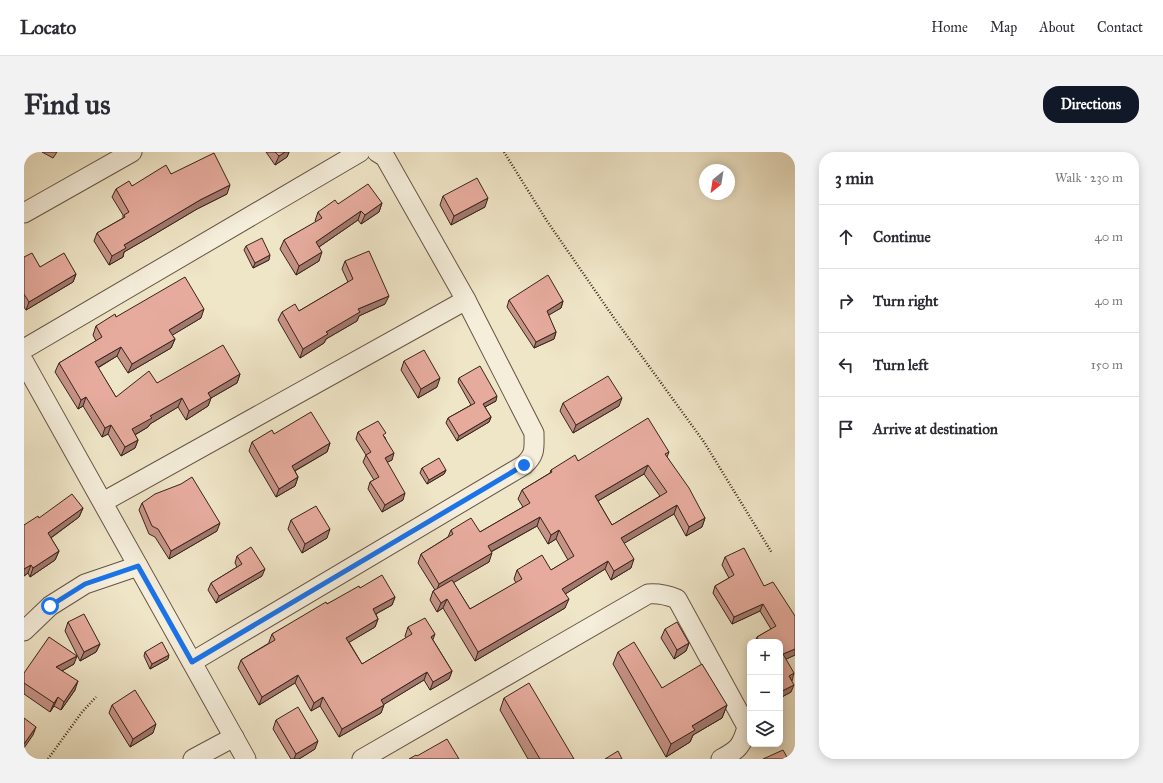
<!DOCTYPE html>
<meta charset="utf-8">
<style>
body{margin:0;font-family:"IM FELL Great Primer",serif;background:#f2f2f3;color:#2b2b33}
.controls{position:absolute;right:12px;bottom:12px;display:grid;overflow:hidden;border-radius:8px;box-shadow:0 2px 10px #0003}
.controls button{width:36px;height:36px;display:grid;place-items:center;padding:0;border:0;border-bottom:1px solid #e1e1e2;background:#fff;color:#2b2b33;font:20px sans-serif}
.compass{position:absolute;left:675px;top:12px;width:36px;height:36px;border-radius:50%;background:#fff;box-shadow:0 2px 10px #0003;rotate:210deg}
.stop{position:absolute;width:12px;height:12px;margin:-9px;border:3px solid #1a73e8;border-radius:50%;background:#fff}
.stop.end{background:#1a73e8;border-color:#fff;box-shadow:0 1px 4px #0008}
.list{margin:0;padding:0;list-style:none}
h2{display:flex;justify-content:space-between;align-items:center;height:52px;margin:0;padding:0 16px;font-size:17px}
h2 small{font-size:13px;font-weight:400;color:#7c7c81}
.list li{display:grid;grid-template-columns:26px 1fr auto;gap:12px;align-items:center;box-sizing:border-box;height:64px;padding:0 16px;border-top:1px solid #e1e1e2}
.list b{display:block;font-size:15px;white-space:nowrap}
.list em{font-size:13px;font-style:normal;color:#7c7c81}
.icon{flex:none;width:22px;height:22px;fill:none;stroke:currentColor;stroke-width:2;stroke-linecap:round;stroke-linejoin:round}
.map{position:relative;flex:none;width:771px;height:607px;overflow:hidden;border-radius:16px}
header{display:flex;align-items:center;gap:24px;box-sizing:border-box;height:56px;padding:0 20px;background:#fff;border-bottom:1px solid #e1e1e2}
header strong{font-size:19px}
nav{display:flex;gap:22px;margin-inline-start:auto;font-size:14px}
.intro{display:flex;align-items:center;justify-content:space-between;box-sizing:border-box;height:96px;padding:0 24px}
h1{margin:0;font-size:28px}
.button{padding:10px 18px;border-radius:16px;background:#111827;color:#fff;font-size:14px;font-weight:700}
main{display:flex;gap:24px;padding:0 24px}
aside{flex:1;background:#fff;border-radius:16px;box-shadow:0 2px 10px #0003}
.map>svg:first-child{display:block}
.lines{fill:none;stroke-linecap:round;stroke-linejoin:round}
.minor-casing{stroke:#665446;stroke-width:21}
.path{stroke:#38241b;stroke-width:2.5;stroke-dasharray:1 2;stroke-linecap:butt}
.minor{stroke:#f5eedb;stroke-width:19}
.wall{fill:#c69387;stroke:#38241b;fill-rule:evenodd}
.shaded-wall{fill:#a1786e;stroke:#38241b}
.building{fill:#e6ab9d;stroke:#38241b;fill-rule:evenodd}
.route{stroke:#1a73e8;stroke-width:5}
</style>
<header>
<strong>Locato</strong>
<nav><a>Home</a><a>Map</a><a>About</a><a>Contact</a></nav>
</header>
<div class="intro"><h1>Find us</h1><a class="button">Directions</a></div>
<main>
<div class="map">
<svg width="771" height="607" viewBox="0 0 771 607">
<rect width="100%" height="100%" fill="#efe5c7"/>
<filter id="stains"><feTurbulence type="fractalNoise" baseFrequency=".005" numOctaves="4"/><feColorMatrix values="0 0 0 0 .2 0 0 0 0 .09 0 0 0 0 .02 0 0 0 .5 -.17"/></filter>
<radialGradient id="worn" r=".72"><stop offset=".6" stop-color="#630" stop-opacity="0"/><stop offset="1" stop-color="#630" stop-opacity=".3"/></radialGradient>
<g class="lines">
<g class="minor-casing">
<g id="minor">
<path d="M0 61 108 0"/>
<path d="M0 197 336 0"/>
<path d="M0 210 222 607"/>
<path d="M79 350 442 148"/>
<path d="M0 479 26 454 61 432 114 414"/>
<path d="M168 510 500 313C512 302 510 296 510 281L442 148 361 5 353 0"/>
<path d="M169 607 210 585"/>
<path d="M338 607 624 442C635 441 643 443 653 447L723 575C718 594 714 598 697 607"/>
</g>
</g>
<g class="path">
<path d="M480 0 523 69 590 166 680 290 748 401"/>
<path d="M24 607 58 560 72 545"/>
</g>
<use href="#minor" class="minor"/>
</g>
<g class="wall">
<path d="M18 0H33L29 6Z"/>
<path d="M242 0H265L263 5 251 13Z"/>
<path d="M147 22 203 42 173 57 131 82 100 100 99 105 85 113 70 89 73 81 99 66V63L88 45 92 37 108 34Z"/>
<path d="M419 44 461 55 427 73 416 53Z"/>
<path d="M358 51 355 60 337 72 334 68 295 95V109L272 123 256 97 260 88 292 70 291 69 294 60 314 52Z"/>
<path d="M222 94 245 108 229 116 220 98Z"/>
<path d="M0 105 16 115 52 122 49 130 2 158 0 155Z"/>
<path d="M321 109 361 152 335 164 333 169 302 187 300 191 276 206 254 168 258 160 275 159 324 130 318 117Z"/>
<path d="M485 148 539 149 537 156 524 163 532 180 530 187 510 196 483 155Z"/>
<path d="M92 165 177 166 148 183 151 187 147 196 104 221 93 204 74 216 92 245 133 231 216 222 213 231 187 246 184 254 162 268 154 255 126 272 124 275 111 283 114 288 111 296 97 304 84 282 78 285 59 254 54 257 31 220 35 211 72 189 69 183 72 174Z"/>
<path d="M380 209 413 235 394 246 377 218Z"/>
<path d="M435 226 472 249 461 255 467 265 465 270 433 289 422 271 424 266 447 253 434 230Z"/>
<path d="M539 251 595 254 549 281 536 259Z"/>
<path d="M334 280 361 285 368 308 363 310 379 348 358 360 344 337 346 330 350 328 339 310 342 303 332 287Z"/>
<path d="M228 290 306 291 303 300 271 319 274 325 271 334 252 345 225 299Z"/>
<path d="M645 300 643 305 681 366 678 375 662 384 650 362 600 391 607 416 587 428 581 417 541 442V456L451 509 419 456 413 460 406 448 409 439 411 438 394 411 397 402 424 385 427 378 456 380 499 355 494 347 498 338 526 321 527 318 554 309ZM620 322 636 344 588 373 574 349ZM513 374 524 392 532 387 544 408 527 418H493L490 427 492 431 446 457 429 430 465 410 467 400Z"/>
<path d="M398 316 422 318 420 322 403 332 396 321Z"/>
<path d="M118 351 193 379 145 407 131 385 125 382 115 358Z"/>
<path d="M59 356 55 365 27 386 35 399 31 408 6 425 4 421 0 424V373Z"/>
<path d="M267 368 303 386 278 401 264 377Z"/>
<path d="M213 404 238 424 192 451 184 438 187 431 213 415 211 411Z"/>
<path d="M701 405 740 434 771 464V503L762 507 767 529V540L756 546V490H731L733 485 747 477 736 459 708 472 689 441 691 434 705 426 698 413Z"/>
<path d="M336 436 371 445 368 453 352 462 354 467 351 475 325 490 338 512 382 486 381 484 384 475 409 488 428 519 425 527 406 538 400 528 360 552 357 561 315 585 296 554 287 559 271 531 235 553 214 516 217 508 245 491V490L248 482 303 452Z"/>
<path d="M44 470 76 492 72 500 56 509 41 479Z"/>
<path d="M641 477 665 491 662 499 650 507 637 486Z"/>
<path d="M121 500 144 507 126 517 120 504Z"/>
<path d="M594 500 638 536 703 553 698 566 669 583 666 590 642 605 589 512Z"/>
<path d="M50 512 38 519 51 538 37 558 30 554 26 560 0 542V521Z"/>
<path d="M480 546 550 607H504L476 558Z"/>
<path d="M88 553 129 581 106 595 85 561Z"/>
<path d="M252 568 291 597 275 607H267L249 577Z"/>
</g>
<g class="shaded-wall">
<path d="M261 0H265L263 5 251 13 255 4Z"/>
<path d="M206 33 203 42 173 57 131 82 100 100 99 105 85 113 88 104 100 93 176 48Z"/>
<path d="M464 46 461 55 427 73 430 64Z"/>
<path d="M358 51 355 60 337 72 341 63Z"/>
<path d="M337 59 334 68 289 99 292 90Z"/>
<path d="M298 100 295 109 272 123 275 114Z"/>
<path d="M246 103 245 108 229 116 231 111Z"/>
<path d="M52 122 49 130 2 158 5 150Z"/>
<path d="M365 144 361 152 335 164 333 169 302 187 300 191 276 206 279 197 334 157Z"/>
<path d="M539 149 537 156 520 166 523 159Z"/>
<path d="M180 157 177 166 142 187 145 178Z"/>
<path d="M532 180 530 187 510 196 512 190Z"/>
<path d="M151 187 147 196 104 221 108 212Z"/>
<path d="M97 195 93 204 68 219 71 210Z"/>
<path d="M216 222 213 231 187 246 184 254 162 268 165 259 184 241Z"/>
<path d="M416 226 413 235 394 246 397 237Z"/>
<path d="M473 244 472 249 457 257 459 252Z"/>
<path d="M62 245 59 254 54 257 57 248Z"/>
<path d="M158 246 154 255 126 272 124 275 105 286 108 277 126 264Z"/>
<path d="M598 246 595 254 549 281 552 273Z"/>
<path d="M467 265 465 270 433 289 435 284Z"/>
<path d="M87 273 84 282 78 285 81 276Z"/>
<path d="M114 288 111 296 97 304 101 295Z"/>
<path d="M306 291 303 300 265 322 268 314Z"/>
<path d="M370 301 368 308 358 313 361 306Z"/>
<path d="M624 313 620 322 567 353 571 344Z"/>
<path d="M422 318 420 322 403 332 405 328Z"/>
<path d="M274 325 271 334 252 345 255 337Z"/>
<path d="M381 341 379 348 358 360 361 353Z"/>
<path d="M653 353 650 362 594 395 597 386Z"/>
<path d="M59 356 55 365 21 390 24 381Z"/>
<path d="M516 365 513 374 461 403 464 394Z"/>
<path d="M681 366 678 375 662 384 665 375Z"/>
<path d="M196 371 193 379 145 407 147 399Z"/>
<path d="M306 377 303 386 278 401 281 392Z"/>
<path d="M535 378 532 387 524 392 527 383Z"/>
<path d="M35 399 31 408 6 425 9 416Z"/>
<path d="M468 401 465 410 412 441 415 432Z"/>
<path d="M610 407 607 416 587 428 590 419Z"/>
<path d="M584 409 581 417 535 446 538 437Z"/>
<path d="M7 413 4 421 0 424V417Z"/>
<path d="M241 417 238 424 192 451 195 444Z"/>
<path d="M371 445 368 453 346 465 349 457Z"/>
<path d="M423 447 419 456 413 460 417 451Z"/>
<path d="M545 447 541 456 451 509 454 500Z"/>
<path d="M739 452 736 459 708 472 710 465Z"/>
<path d="M354 467 351 475 319 494 322 486Z"/>
<path d="M411 482 408 490 407 485Z"/>
<path d="M665 491 662 499 650 507 653 498Z"/>
<path d="M76 492 72 500 56 509 60 500Z"/>
<path d="M771 497V503L756 510 759 502Z"/>
<path d="M145 503 144 507 126 517 128 512Z"/>
<path d="M53 504 50 512 29 524 32 515Z"/>
<path d="M428 519 425 527 406 538 409 530Z"/>
<path d="M403 520 400 528 354 556 357 548Z"/>
<path d="M770 521 768 529 765 524Z"/>
<path d="M274 523 271 531 235 553 238 545Z"/>
<path d="M54 529 51 538 37 558 40 550Z"/>
<path d="M770 533 767 540 756 546V540Z"/>
<path d="M34 545 30 554 26 560 30 551Z"/>
<path d="M299 545 296 554 287 559 290 551Z"/>
<path d="M360 553 357 561 315 585 318 577Z"/>
<path d="M703 553 698 566 669 583 666 590 642 605 647 592 668 574Z"/>
<path d="M132 572 129 581 106 595 109 587Z"/>
<path d="M12 575 9 583 0 596V592Z"/>
<path d="M294 589 291 597 275 607H270L272 602Z"/>
</g>
<g class="building">
<path d="M251 0H261L255 4Z"/>
<path d="M190 1 206 33 176 48 134 73 100 93 102 96 88 104 73 81 101 65 100 63 105 60 92 37 105 29 108 34 142 13 147 22Z"/>
<path d="M453 26 464 46 430 64 419 44Z"/>
<path d="M344 32 358 51 341 63 337 59 292 90 298 100 275 114 260 88 298 66 294 60 311 48 314 52Z"/>
<path d="M238 86 246 103 231 111 222 94Z"/>
<path d="M345 99 365 144 334 157 336 160 302 180 304 182 279 197 258 160 271 152 275 159 329 127 321 109Z"/>
<path d="M8 101 16 115 40 101 52 122 5 150 0 142V105Z"/>
<path d="M524 123 539 149 523 159 532 180 512 190 485 148Z"/>
<path d="M161 125 180 157 145 178 151 187 108 212 97 195 71 210 92 245 125 219 133 231 199 193 216 222 184 241 187 246 165 259 158 246 126 264 128 266 108 277 114 288 101 295 87 273 81 276 62 245 57 248 35 211 78 185 72 174 91 162 92 165Z"/>
<path d="M400 198 416 226 397 237 380 209Z"/>
<path d="M456 214 473 244 459 252 467 265 435 284 424 266 451 251 435 226Z"/>
<path d="M584 224 598 246 552 273 539 251Z"/>
<path d="M287 260 306 291 268 314 274 325 255 337 228 290 248 278 250 282Z"/>
<path d="M624 266 645 300 641 302 665 336 681 366 665 375 653 353 597 386 610 407 590 419 584 409 538 437 545 447 454 500 423 447 417 451 409 439 428 428 446 457 498 427 493 418 518 403 527 418 550 404 535 378 527 383 516 365 464 394 468 401 415 432 397 402 429 382 427 378 447 366 456 380 506 351 498 338 528 320 527 318 551 303 554 309ZM624 313 643 340 588 373 571 344Z"/>
<path d="M354 269 362 281 359 283 370 301 361 306 381 341 361 353 346 330 355 325 342 303 347 300 334 280Z"/>
<path d="M415 306 422 318 405 328 398 316Z"/>
<path d="M168 325 196 371 147 399 134 377 128 374 118 351 131 342 157 332Z"/>
<path d="M48 342 59 356 24 381 35 399 9 416 7 413 0 417V373L14 364 15 366Z"/>
<path d="M292 354 306 377 281 392 267 368Z"/>
<path d="M227 395 241 417 195 444 187 431 218 412 213 404Z"/>
<path d="M720 396 740 434 749 430 771 464V497L759 502 770 521 765 524 770 533 756 540V490H736L733 485 752 474 739 452 710 465 691 434 710 423 701 405Z"/>
<path d="M358 423 371 445 349 457 354 467 322 486 338 512 388 482 384 475 401 466 411 482 407 485 428 519 409 530 403 520 357 548 360 553 318 577 299 545 290 551 274 523 238 545 217 508 251 488 248 482 302 450 303 452 335 434 336 436Z"/>
<path d="M60 462 76 492 60 500 44 470Z"/>
<path d="M653 470 665 491 653 498 641 477Z"/>
<path d="M25 485 53 504 32 515 54 529 40 550 34 545 30 551 0 531V521Z"/>
<path d="M138 490 145 503 128 512 121 500Z"/>
<path d="M610 490 638 536 678 512 703 553 668 574 671 578 647 592 594 500Z"/>
<path d="M505 531 550 607H516L480 546Z"/>
<path d="M111 538 132 572 109 587 88 553Z"/>
<path d="M274 555 294 589 272 602 252 568Z"/>
<path d="M0 566 12 575 0 592Z"/>
<path d="M423 587 435 607H385L392 603 393 604Z"/>
<path d="M759 598 764 607H739Z"/>
<path d="M594 599 598 607H581Z"/>
</g>
<g class="lines">
<path class="route" d="M26 454 61 432 114 414 168 510 500 313"/>
</g>
<rect width="100%" height="100%" filter="url(#stains)"/>
<rect width="100%" height="100%" fill="url(#worn)"/>
</svg>
<div class="controls">
<button>+</button>
<button>−</button>
<button><svg class="icon" aria-label="layers" viewBox="0 0 24 24"><path d="M12 4l9 5-9 5-9-5zM3 14l9 5 9-5"/></svg></button>
</div>
<svg class="compass" viewBox="-18 -18 36 36"><path d="M0-13l5 13h-10z" fill="#e53935"/><path d="M0 13l5-13h-10z" fill="#7c7c81"/></svg>
<div class="stop" style="left:26px;top:454px"></div>
<div class="stop end" style="left:500px;top:313px"></div>
</div>
<aside>
<h2>3 min<small>Walk · 230 m</small></h2>
<ul class="list">
<li><svg class="icon" aria-label="ahead" viewBox="0 0 24 24"><path d="M12 20V5M6 11l6-6 6 6"/></svg><div><b>Continue</b></div><em>40 m</em></li>
<li><svg class="icon" aria-label="right" viewBox="0 0 24 24"><path d="M7 20v-9h11M14 6l5 5-5 5"/></svg><div><b>Turn right</b></div><em>40 m</em></li>
<li><svg class="icon" aria-label="left" viewBox="0 0 24 24"><path d="M17 20v-9H6M10 6l-5 5 5 5"/></svg><div><b>Turn left</b></div><em>150 m</em></li>
<li><svg class="icon" aria-label="arrive" viewBox="0 0 24 24"><path d="M6 21V4h12l-3 4 3 4H6"/></svg><div><b>Arrive at destination</b></div></li>
</ul>
</aside>
</main>
